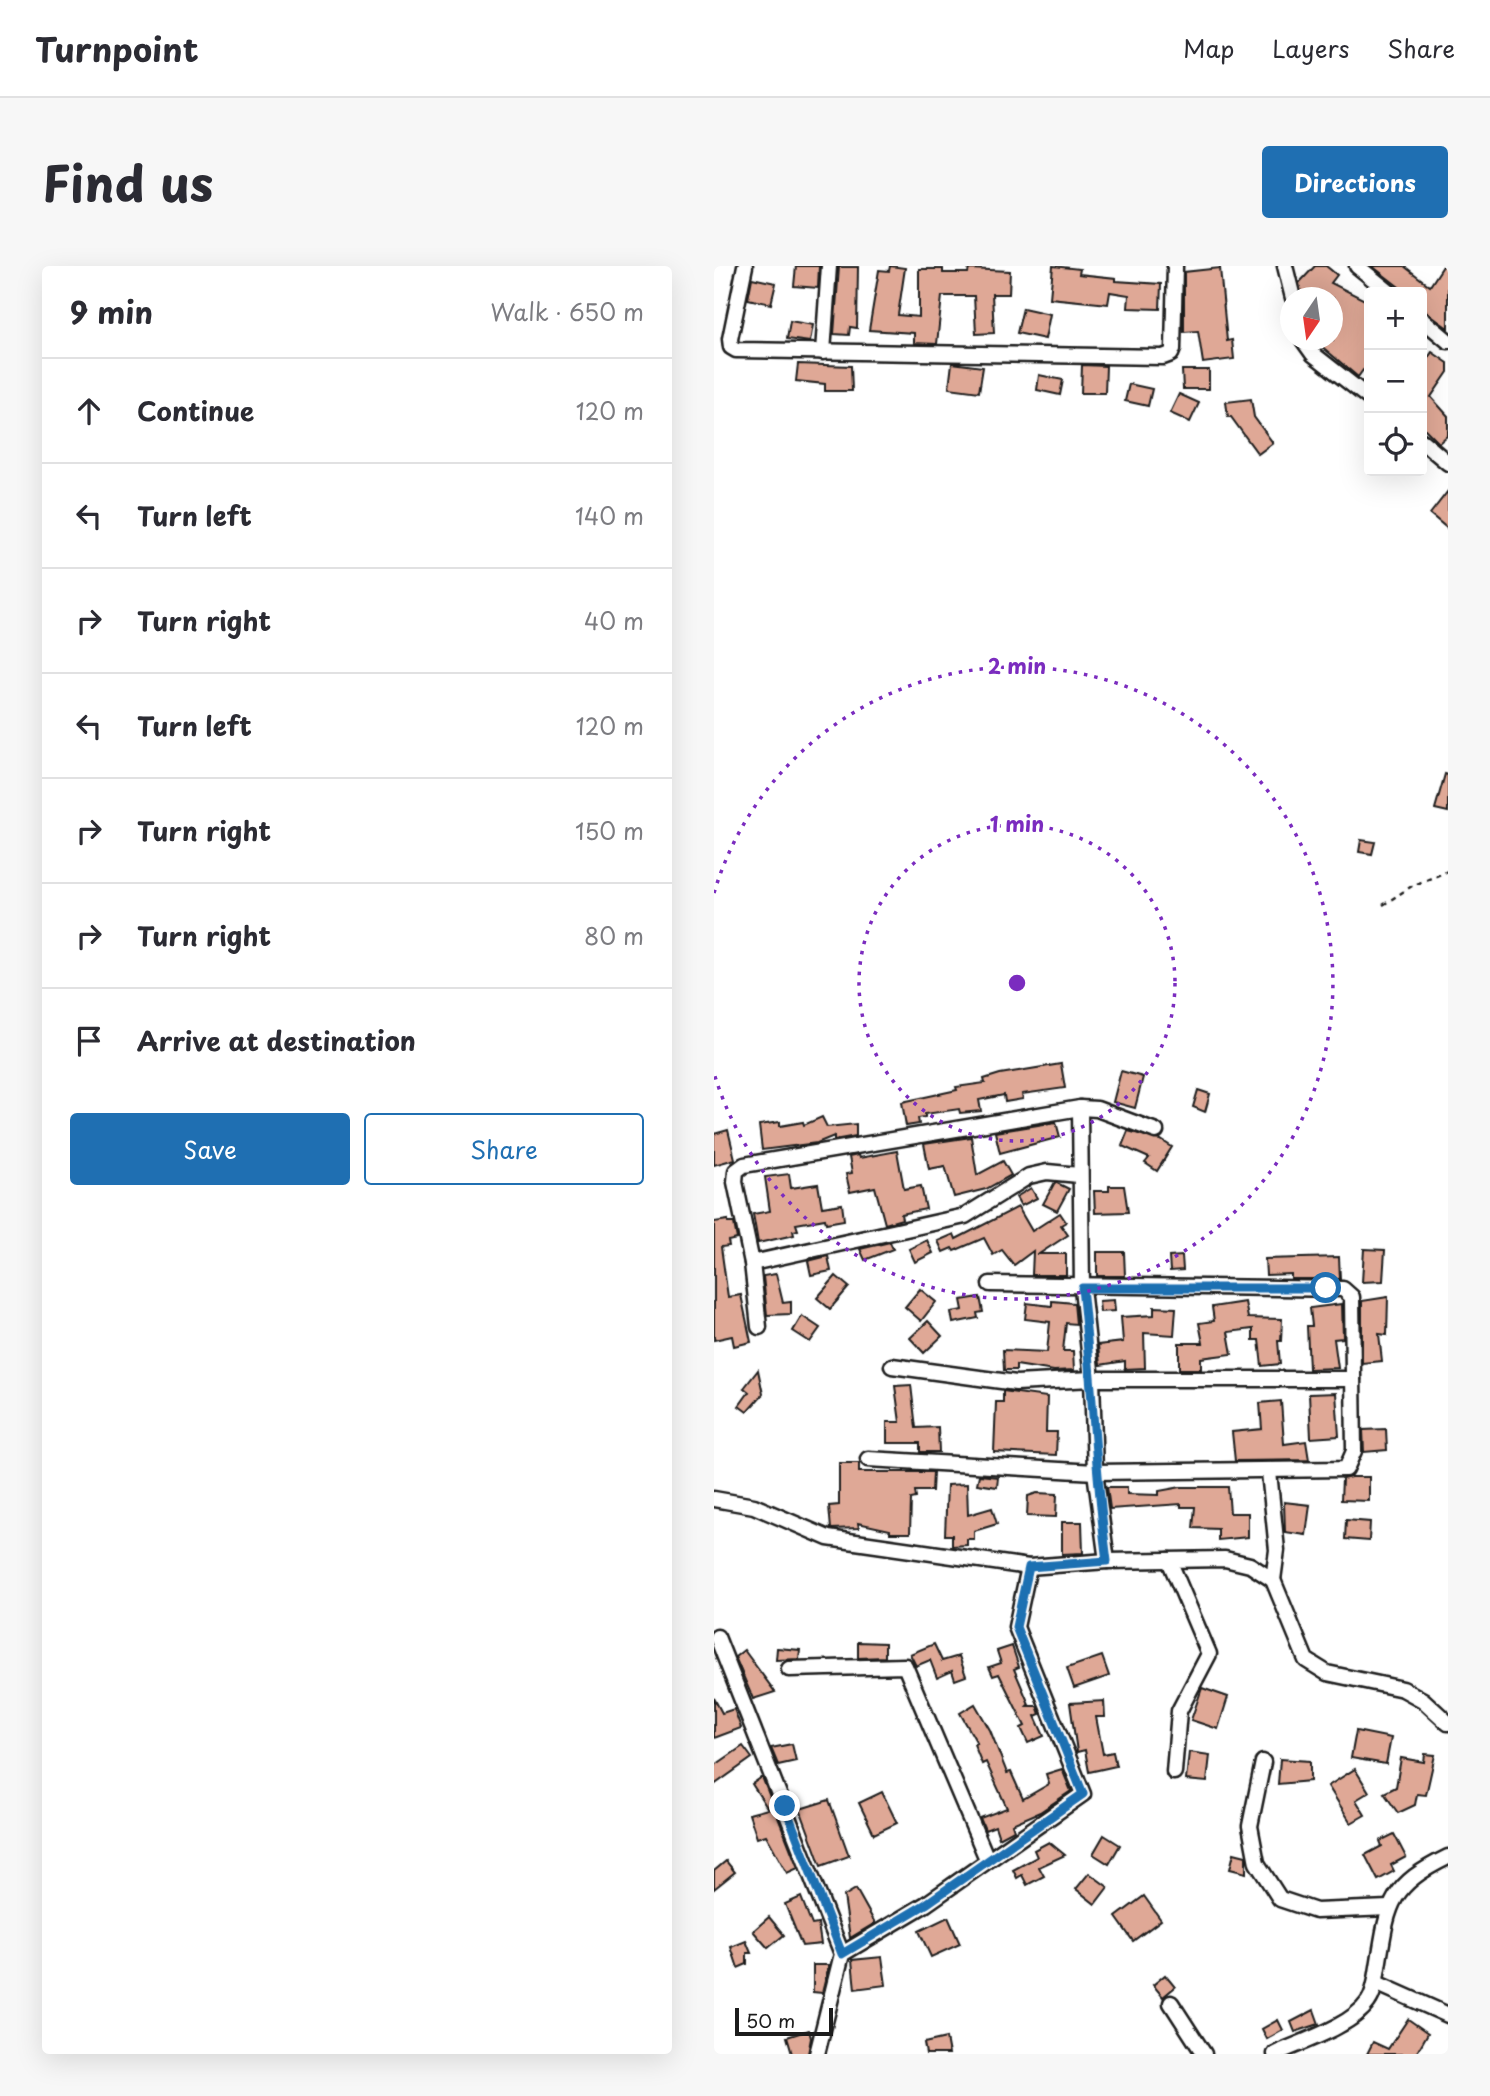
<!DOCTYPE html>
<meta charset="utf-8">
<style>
body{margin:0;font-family:"Playpen Sans",sans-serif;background:#f7f7f7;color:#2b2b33}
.controls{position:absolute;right:21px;top:21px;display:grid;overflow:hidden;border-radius:7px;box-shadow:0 7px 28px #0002}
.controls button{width:63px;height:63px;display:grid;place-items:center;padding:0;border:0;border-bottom:2px solid #e1e1e2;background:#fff;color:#2b2b33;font:35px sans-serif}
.compass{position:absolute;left:566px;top:21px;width:63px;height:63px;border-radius:50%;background:#fff;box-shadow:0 7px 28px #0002;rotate:193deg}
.scale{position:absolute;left:21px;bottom:18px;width:98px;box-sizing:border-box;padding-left:7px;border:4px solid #1c1c1c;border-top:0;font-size:19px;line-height:24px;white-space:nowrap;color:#1c1c1c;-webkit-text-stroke:5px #fff;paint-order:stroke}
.stop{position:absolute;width:21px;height:21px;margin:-16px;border:5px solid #1f6fb2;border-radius:50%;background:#fff}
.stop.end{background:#1f6fb2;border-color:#fff;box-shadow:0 2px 7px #0008}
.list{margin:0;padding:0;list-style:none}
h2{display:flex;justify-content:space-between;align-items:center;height:91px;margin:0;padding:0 28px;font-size:30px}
h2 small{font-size:23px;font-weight:400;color:#7c7c81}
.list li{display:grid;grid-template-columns:46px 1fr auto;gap:21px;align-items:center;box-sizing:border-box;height:105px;padding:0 28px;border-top:2px solid #e1e1e2}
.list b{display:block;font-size:26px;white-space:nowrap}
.list em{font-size:23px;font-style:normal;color:#7c7c81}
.actions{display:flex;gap:14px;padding:21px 28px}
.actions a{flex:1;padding:16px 0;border:2px solid #1f6fb2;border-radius:7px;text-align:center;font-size:24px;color:#1f6fb2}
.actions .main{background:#1f6fb2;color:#fff}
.icon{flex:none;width:38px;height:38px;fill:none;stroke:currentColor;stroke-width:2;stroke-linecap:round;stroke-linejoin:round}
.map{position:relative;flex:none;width:734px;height:1788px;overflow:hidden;border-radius:7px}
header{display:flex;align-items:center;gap:42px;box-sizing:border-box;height:98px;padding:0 35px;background:#fff;border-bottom:2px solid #e1e1e2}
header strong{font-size:33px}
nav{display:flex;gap:38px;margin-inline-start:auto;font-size:24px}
.intro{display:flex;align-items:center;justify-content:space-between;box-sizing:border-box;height:168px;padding:0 42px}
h1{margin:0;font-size:49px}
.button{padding:18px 32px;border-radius:7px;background:#1f6fb2;color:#fff;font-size:24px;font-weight:700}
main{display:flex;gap:42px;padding:0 42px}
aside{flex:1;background:#fff;border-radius:7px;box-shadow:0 7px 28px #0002}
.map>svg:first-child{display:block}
.building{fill:#dfa896;stroke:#1c1c1c;stroke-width:2}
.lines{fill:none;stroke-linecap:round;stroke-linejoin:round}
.minor-casing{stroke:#1c1c1c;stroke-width:19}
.path{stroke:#1c1c1c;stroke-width:2.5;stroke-dasharray:5 5;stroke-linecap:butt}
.minor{stroke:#fff;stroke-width:14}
.route{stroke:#1f6fb2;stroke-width:9}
.ring{fill:none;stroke:#7b2cbf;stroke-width:3.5;stroke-dasharray:3.5 7}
.centre{fill:#7b2cbf;stroke:#fff;stroke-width:3.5}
.ring-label{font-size:21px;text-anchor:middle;font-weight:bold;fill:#7b2cbf;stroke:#fff;stroke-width:6;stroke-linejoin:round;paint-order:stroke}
</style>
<header>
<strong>Turnpoint</strong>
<nav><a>Map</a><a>Layers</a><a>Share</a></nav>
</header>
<div class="intro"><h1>Find us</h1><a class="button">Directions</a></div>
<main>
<aside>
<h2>9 min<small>Walk · 650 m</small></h2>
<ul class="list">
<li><svg class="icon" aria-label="ahead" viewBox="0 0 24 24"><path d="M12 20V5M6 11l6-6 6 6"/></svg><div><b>Continue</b></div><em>120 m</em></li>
<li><svg class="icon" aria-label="left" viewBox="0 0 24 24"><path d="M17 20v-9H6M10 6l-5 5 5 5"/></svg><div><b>Turn left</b></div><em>140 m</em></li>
<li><svg class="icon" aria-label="right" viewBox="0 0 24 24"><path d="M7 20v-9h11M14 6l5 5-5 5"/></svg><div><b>Turn right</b></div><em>40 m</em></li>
<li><svg class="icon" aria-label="left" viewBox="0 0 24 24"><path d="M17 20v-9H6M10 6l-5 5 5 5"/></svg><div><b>Turn left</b></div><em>120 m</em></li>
<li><svg class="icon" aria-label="right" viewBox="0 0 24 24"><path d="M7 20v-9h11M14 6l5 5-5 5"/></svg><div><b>Turn right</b></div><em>150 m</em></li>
<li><svg class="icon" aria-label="right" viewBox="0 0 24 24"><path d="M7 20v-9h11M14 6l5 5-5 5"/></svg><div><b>Turn right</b></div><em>80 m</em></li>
<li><svg class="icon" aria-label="arrive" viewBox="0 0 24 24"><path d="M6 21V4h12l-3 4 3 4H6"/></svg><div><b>Arrive at destination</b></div></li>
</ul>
<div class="actions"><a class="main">Save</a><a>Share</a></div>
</aside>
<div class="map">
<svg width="734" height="1788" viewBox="0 0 734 1788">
<rect width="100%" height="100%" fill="#fff"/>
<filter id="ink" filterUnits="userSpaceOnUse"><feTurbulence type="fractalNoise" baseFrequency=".0143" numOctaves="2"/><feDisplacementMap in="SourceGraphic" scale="14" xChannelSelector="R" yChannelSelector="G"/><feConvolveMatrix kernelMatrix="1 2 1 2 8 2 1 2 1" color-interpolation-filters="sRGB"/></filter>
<g filter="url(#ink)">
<g class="building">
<path d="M82 0H105L104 22 80 20Z"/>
<path d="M176 0 191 2 184 49 205 51V3H229V7H254L255 3 296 5 295 28H278L280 67 262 68 260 30H228L223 78 200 77V67L155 64 165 4 175 5Z"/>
<path d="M339 0 366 3 365 8 402 12V15L447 18 446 43 414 42 415 29 396 26 394 38 336 32Z"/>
<path d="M601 0H612L623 9 617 17 655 36V108L649 104 644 111 600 74H619V32H588L585 17Z"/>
<path d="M658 0H690L716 20 729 0H734V62L708 44V26H684L685 21Z"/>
<path d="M125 1H144L143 62 136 61 135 69 120 68Z"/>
<path d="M506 2 513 75 518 74 520 93 489 97 484 65 470 66V6Z"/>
<path d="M38 12 62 17 57 38 34 33Z"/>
<path d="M309 42 336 48 331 73 303 67Z"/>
<path d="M76 55 99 59 96 76 73 73Z"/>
<path d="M718 86 734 97V106L717 131 734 150V169L725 177 708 160V101Z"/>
<path d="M238 97 269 101 265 126 235 122Z"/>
<path d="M84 98 137 100 138 125H111V118L82 115Z"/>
<path d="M368 99 392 100 391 127H367Z"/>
<path d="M468 104H495V123H469Z"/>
<path d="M325 109 349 114 346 129 323 124Z"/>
<path d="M415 118 438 123 434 140 411 135Z"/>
<path d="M465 128 485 137 476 156 456 147Z"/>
<path d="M537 133 540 151 559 177 544 188 517 151H514L512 136Z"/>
<path d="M734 225V263L716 248Z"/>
<path d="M731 508 734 509V546L721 543Z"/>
<path d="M647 574 661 576 658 588 645 586Z"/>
<path d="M347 798 351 822 308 828 309 833 291 836 290 829 265 834 267 845 246 847 245 843 211 848V851L204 852 205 858 192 860 188 836 243 824 242 821 271 817 270 813 286 808Z"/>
<path d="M407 805 429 811 421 842 399 836Z"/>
<path d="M484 824 496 828 491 846 479 841Z"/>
<path d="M108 851 113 861 142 858V870L120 874V870L103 877 48 884 45 859 66 856V860L89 856 90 859Z"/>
<path d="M342 856 346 871 286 887 281 866Z"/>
<path d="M14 864 21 893 0 899V868Z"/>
<path d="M414 865 447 874 458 881 443 905 431 897 435 892 408 880Z"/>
<path d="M257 871 263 909 289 895 297 909 272 923 240 931 231 900 215 903 210 878Z"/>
<path d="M183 885 190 923 207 920 212 943 187 948 188 953 171 958 161 921 136 926 132 908 138 907 135 891 144 889 145 892Z"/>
<path d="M75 908 77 922 104 918 108 941 128 938 130 954 112 957 111 953 82 958 84 964 79 965 80 969 44 977 39 948 56 945 51 911Z"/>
<path d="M341 916 355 923 343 945 329 938Z"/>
<path d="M395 920H410L414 946 381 947 380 925H395Z"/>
<path d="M317 922 323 932 307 940 302 931Z"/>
<path d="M304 941 318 965 346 947 352 956 347 959 354 969 325 988H352V1009H318L319 985 300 999 288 984 279 989 270 972 240 985 238 982 229 986 224 975 240 968 242 973Z"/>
<path d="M14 954V957H20L23 973 14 975 15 980 7 981 14 1031 27 1029 37 1076 20 1080 18 1070 0 1074V956Z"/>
<path d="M213 974 219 987 201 996 195 983Z"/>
<path d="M176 976 179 983 151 994 146 983Z"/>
<path d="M650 983 671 984 669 1015 648 1016Z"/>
<path d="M383 986H410L411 1010H383Z"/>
<path d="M114 990 117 1005 97 1009 94 995Z"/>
<path d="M468 990 469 1004 456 1005 455 991Z"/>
<path d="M625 991 626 1013H577V1008L552 1009 551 993Z"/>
<path d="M62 1008 69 1037 77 1036V1048L53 1049 49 1010Z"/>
<path d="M122 1010 135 1021 116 1043 103 1032Z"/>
<path d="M206 1023 222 1036 207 1055 191 1041Z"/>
<path d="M266 1031 269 1046 263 1047 264 1052 239 1057 237 1046 249 1044 247 1034Z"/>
<path d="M674 1031 673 1069 665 1068 668 1095 648 1097V1035Z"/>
<path d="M400 1034 401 1045 386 1046 385 1035Z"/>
<path d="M338 1035 360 1037 362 1058 352 1057 349 1085H359L360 1104 340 1105 302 1099V1104H290L289 1084 333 1086 336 1056 311 1053 313 1037 338 1040Z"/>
<path d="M531 1036 534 1052 568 1053 567 1075H564L566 1098 548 1100 545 1074H539V1063L514 1066 518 1088 487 1092V1103H465V1077H489L485 1057 500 1055 498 1041Z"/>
<path d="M628 1038 629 1072 620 1073 624 1102 595 1103 593 1060H598L596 1042Z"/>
<path d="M440 1041 462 1042 460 1069 430 1067 431 1102 411 1103V1095L386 1099 384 1079 409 1076 407 1051 440 1049Z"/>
<path d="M88 1050 106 1062 96 1076 79 1065Z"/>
<path d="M214 1055 228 1070 210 1087 196 1072Z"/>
<path d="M44 1104 49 1128 33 1146 25 1140 35 1126 30 1122Z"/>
<path d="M197 1119 202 1162 224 1161 225 1186H206V1177H173V1156H186L181 1120Z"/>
<path d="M289 1125 333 1131 332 1166H343L342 1189 280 1186 282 1136H289Z"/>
<path d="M622 1127 625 1170 597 1172 595 1128Z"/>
<path d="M567 1135 570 1178 592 1175 595 1194 521 1195 518 1166 548 1163 546 1137Z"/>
<path d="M672 1163 673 1184 650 1186 649 1164Z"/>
<path d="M125 1197H145V1206H219L218 1225H201L202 1232 197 1233 196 1267H176V1264L144 1257 145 1262 117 1263 115 1240 125 1239Z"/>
<path d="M265 1209 284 1211 283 1221 263 1218Z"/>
<path d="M637 1211H655V1235L627 1234 628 1213Z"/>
<path d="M253 1218 254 1249 278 1242 283 1258 260 1265V1273H253V1279L238 1280V1269H231L233 1219Z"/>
<path d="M393 1221H413V1228L445 1229V1225L467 1221H514L516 1247H534V1271L504 1274V1263L479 1262 481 1241H467V1238L396 1243Z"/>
<path d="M323 1227 343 1228 342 1251 313 1250 314 1230Z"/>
<path d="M570 1236 596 1239 592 1269 571 1266Z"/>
<path d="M632 1254 656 1256 655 1275 631 1273Z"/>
<path d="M348 1256H368L369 1287 348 1288Z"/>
<path d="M144 1376 171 1377V1391L144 1392Z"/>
<path d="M220 1378 228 1395 245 1390 252 1410 241 1414 238 1405 223 1412 216 1394 202 1400 196 1388Z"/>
<path d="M298 1380 305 1401 300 1403 315 1438 313 1440H323L326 1448 321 1450 330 1470 314 1477 307 1462 311 1460 285 1408 279 1410 275 1401 287 1397 283 1385Z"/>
<path d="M63 1382 86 1384 85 1393 62 1394Z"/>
<path d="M30 1384 61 1426 39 1433 21 1391Z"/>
<path d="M388 1390 395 1410 360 1422 353 1402Z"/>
<path d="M488 1422 514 1431 504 1463 477 1454Z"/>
<path d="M0 1432 8 1447 20 1443 27 1462 0 1472Z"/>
<path d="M390 1435 391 1451H382L389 1488 399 1486 402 1500 375 1506 371 1484 363 1486 356 1437Z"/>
<path d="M261 1438 276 1464 293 1507 297 1506 309 1533 335 1518 332 1508 348 1503 357 1525 326 1546 298 1558 300 1564 285 1572 281 1560 271 1564 266 1552 293 1542 272 1496 268 1498 260 1478 263 1477 246 1447Z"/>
<path d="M642 1465 677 1472 672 1498 637 1492Z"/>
<path d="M78 1478 82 1495 64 1499 57 1482Z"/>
<path d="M29 1480 38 1492 0 1519V1500Z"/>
<path d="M475 1486 496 1489 493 1516 472 1514Z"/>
<path d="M711 1488 721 1489 712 1529 703 1528 701 1539 684 1547 670 1527 682 1521 687 1492 710 1496Z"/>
<path d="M566 1493 596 1495V1515L564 1518Z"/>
<path d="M641 1503 655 1526 642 1534 651 1549 637 1557 614 1520Z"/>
<path d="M48 1511 84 1602 73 1607 52 1569 43 1572 35 1548 54 1543 38 1518Z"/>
<path d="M168 1526 183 1557 160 1568 145 1537Z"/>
<path d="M115 1534 135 1590 107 1600 86 1543Z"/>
<path d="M680 1568 692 1591 677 1599 680 1605 664 1614 651 1589 668 1580 666 1575Z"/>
<path d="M390 1569 406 1579 395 1598 379 1588Z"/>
<path d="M335 1576 351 1589 325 1601 330 1610 313 1619 308 1609 303 1612 299 1604 323 1591 320 1584Z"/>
<path d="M520 1587 532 1590V1607L516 1603Z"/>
<path d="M12 1595 21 1606 0 1623V1605Z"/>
<path d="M375 1607 394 1621 381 1638 362 1623Z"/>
<path d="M142 1623 161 1657 136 1672 130 1630Z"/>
<path d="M430 1630 447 1654 419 1675 402 1651Z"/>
<path d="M87 1631 98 1659 104 1658 107 1678 88 1680 71 1638Z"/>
<path d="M55 1651 70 1669 54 1682 39 1665Z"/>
<path d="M234 1651 246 1678 217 1691 205 1665Z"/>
<path d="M32 1675 37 1687H33V1698L24 1702 17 1681Z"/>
<path d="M168 1691 172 1719 141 1723 138 1694Z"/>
<path d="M99 1699H115L108 1727 99 1726Z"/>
<path d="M451 1709 461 1721 449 1731 439 1719Z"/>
<path d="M600 1744 605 1758 581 1766 577 1756Z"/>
<path d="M694 1753 714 1767 702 1788H653L659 1776 674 1783Z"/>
<path d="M564 1754 569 1764 553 1773 548 1763Z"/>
<path d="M95 1764 97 1772 94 1788H78L73 1771Z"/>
<path d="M232 1772 235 1788H212L210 1777Z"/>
</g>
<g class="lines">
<g class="minor-casing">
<g id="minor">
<path d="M31 0 16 73 17 81 22 84 449 91 457 88 459 83 461 0"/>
<path d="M571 0 579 32"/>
<path d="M643 0 675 26"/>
<path d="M708 53 734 75"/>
<path d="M589 74 599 88 655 132"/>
<path d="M109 86 115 0"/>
<path d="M708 175 734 197"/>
<path d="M366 842 368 1022 378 1113 381 1206 393 1295"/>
<path d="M38 997 251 950 315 910 333 906 365 909"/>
<path d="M45 1061 38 997 21 916 22 905 30 899 366 842 383 843 442 865"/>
<path d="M178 1100 302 1117 378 1113H639"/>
<path d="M154 1193 381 1206 632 1203 640 1185 638 1031 629 1023 276 1018"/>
<path d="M555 1206 563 1284 559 1314"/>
<path d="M0 1233 40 1240 114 1272 315 1301 393 1295 511 1293 536 1299 559 1314 592 1394 613 1407 689 1423 709 1434 734 1457"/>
<path d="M455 1294 495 1388 465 1445 460 1506"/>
<path d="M3 1371 128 1688 103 1788"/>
<path d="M75 1403 191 1400 273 1593"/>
<path d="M549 1496 536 1560 543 1597 566 1633 602 1645 675 1642"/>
<path d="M128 1688 212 1638 369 1528 302 1361 315 1301"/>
<path d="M662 1717 734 1749"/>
<path d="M457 1737 490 1788"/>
<path d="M561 1788C587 1776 638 1760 654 1736 661 1726 662 1713 664 1701 674 1639 674 1620 734 1591"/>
</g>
</g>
<path class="path" d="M669 639 698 620 734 605"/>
<use href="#minor" class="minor"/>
</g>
</g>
<g class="lines" filter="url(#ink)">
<path class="route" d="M71 1540 128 1688 212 1638 369 1528 302 1361 315 1301 393 1295C381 1204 378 1113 368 1022H612"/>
</g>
<g class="ring">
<circle cx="303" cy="717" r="158"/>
<path d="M0 627A316 316 0 1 1 0 807"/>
</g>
<circle cx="303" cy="717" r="10" class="centre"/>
<g class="ring-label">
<text x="303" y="408">2 min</text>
<text x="303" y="566">1 min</text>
</g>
</svg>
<div class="controls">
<button>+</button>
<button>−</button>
<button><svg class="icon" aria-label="locate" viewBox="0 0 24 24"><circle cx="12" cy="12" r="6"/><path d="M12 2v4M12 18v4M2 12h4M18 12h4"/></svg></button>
</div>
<svg class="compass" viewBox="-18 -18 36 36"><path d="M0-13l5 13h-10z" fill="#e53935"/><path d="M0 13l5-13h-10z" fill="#7c7c81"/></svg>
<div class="scale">50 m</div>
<div class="stop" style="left:612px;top:1022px"></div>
<div class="stop end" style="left:71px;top:1540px"></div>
</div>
</main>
